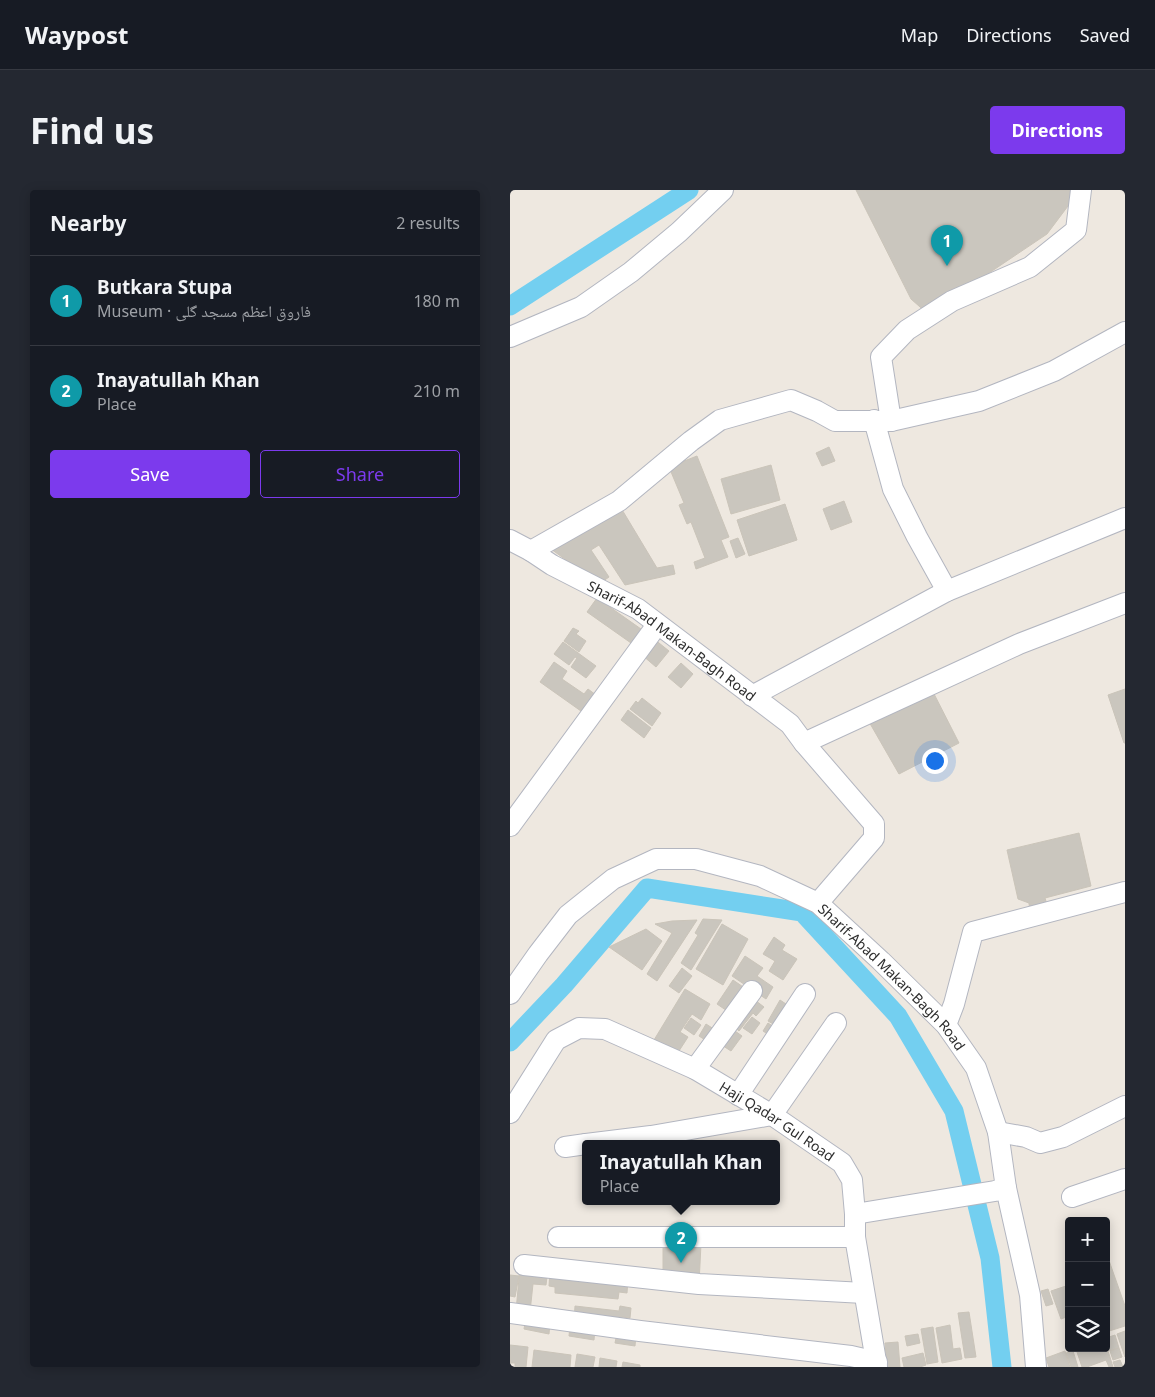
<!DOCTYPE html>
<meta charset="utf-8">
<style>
body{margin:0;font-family:"Noto Sans","Noto Naskh Arabic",sans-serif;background:#242831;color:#f1f3f6}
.controls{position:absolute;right:15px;bottom:15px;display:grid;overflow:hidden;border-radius:5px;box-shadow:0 2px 12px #0003}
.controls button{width:45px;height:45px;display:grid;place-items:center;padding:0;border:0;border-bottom:1px solid #363941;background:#171b24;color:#f1f3f6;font:25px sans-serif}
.you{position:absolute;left:424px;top:570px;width:18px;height:18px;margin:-12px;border:4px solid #fff;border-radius:50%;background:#1a73e8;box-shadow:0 0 0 8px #1a73e833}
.badge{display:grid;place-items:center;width:32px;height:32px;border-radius:50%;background:#7c3aed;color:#fff;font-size:16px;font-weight:700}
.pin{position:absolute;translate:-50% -41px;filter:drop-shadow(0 1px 2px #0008)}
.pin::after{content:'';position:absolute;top:26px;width:18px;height:15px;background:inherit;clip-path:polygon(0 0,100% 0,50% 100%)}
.popup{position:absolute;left:72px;top:950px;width:198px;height:65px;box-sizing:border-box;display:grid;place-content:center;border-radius:5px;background:#171b24;filter:drop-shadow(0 1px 4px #0005);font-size:16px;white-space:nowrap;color:#9ea1a6}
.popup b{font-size:19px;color:#f1f3f6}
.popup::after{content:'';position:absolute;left:50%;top:100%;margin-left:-10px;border:10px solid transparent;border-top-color:#171b24}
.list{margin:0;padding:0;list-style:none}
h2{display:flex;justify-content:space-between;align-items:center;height:65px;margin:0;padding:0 20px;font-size:21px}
h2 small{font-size:16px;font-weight:400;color:#9ea1a6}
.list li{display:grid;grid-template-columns:32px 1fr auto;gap:15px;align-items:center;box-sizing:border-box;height:90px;padding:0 20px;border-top:1px solid #363941}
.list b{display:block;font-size:19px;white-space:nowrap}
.list p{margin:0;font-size:16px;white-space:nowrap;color:#9ea1a6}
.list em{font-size:16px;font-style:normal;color:#9ea1a6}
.actions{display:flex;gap:10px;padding:15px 20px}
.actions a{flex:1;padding:11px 0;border:1px solid #7c3aed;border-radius:5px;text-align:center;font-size:18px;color:#7c3aed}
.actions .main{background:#7c3aed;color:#fff}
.icon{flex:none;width:28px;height:28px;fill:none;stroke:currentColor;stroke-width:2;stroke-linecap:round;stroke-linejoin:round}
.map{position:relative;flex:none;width:615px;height:1177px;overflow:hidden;border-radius:5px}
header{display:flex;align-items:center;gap:30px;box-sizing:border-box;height:70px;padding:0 25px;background:#171b24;border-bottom:1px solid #363941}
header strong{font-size:24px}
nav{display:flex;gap:28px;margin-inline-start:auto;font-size:18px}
.intro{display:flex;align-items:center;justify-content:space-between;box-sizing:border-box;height:120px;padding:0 30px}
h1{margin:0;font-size:35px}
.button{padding:12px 22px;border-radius:5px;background:#7c3aed;color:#fff;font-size:18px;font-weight:700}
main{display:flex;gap:30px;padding:0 30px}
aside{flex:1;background:#171b24;border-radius:5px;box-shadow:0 2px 12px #0003}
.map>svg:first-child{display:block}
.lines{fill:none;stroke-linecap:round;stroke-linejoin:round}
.canal{stroke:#73cff0;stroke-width:19}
.building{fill:#cac6be;stroke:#cac4b9}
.minor-casing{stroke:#b3b6c0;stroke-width:22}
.minor{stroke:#fff;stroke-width:20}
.labels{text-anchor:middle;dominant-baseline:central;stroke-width:5;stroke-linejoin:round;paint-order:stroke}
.street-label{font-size:14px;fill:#2d2d2d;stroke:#fff}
</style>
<header>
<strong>Waypost</strong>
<nav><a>Map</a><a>Directions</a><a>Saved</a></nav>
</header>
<div class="intro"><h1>Find us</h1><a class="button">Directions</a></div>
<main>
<aside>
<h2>Nearby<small>2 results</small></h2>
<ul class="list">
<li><span class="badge" style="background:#0f9aa8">1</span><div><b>Butkara Stupa</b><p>Museum · فاروق اعظم مسجد گلی</p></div><em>180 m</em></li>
<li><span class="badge" style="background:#0f9aa8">2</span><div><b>Inayatullah Khan</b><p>Place</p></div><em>210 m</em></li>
</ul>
<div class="actions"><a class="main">Save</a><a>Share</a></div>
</aside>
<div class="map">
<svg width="615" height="1177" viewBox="0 0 615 1177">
<rect width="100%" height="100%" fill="#eee8e0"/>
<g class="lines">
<g class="canal">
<path d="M0 116 179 0"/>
<path d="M0 852 54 795 137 698 292 722 388 826 444 921 480 1068 492 1177"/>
</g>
</g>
<g class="building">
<path d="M346 0H570L537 44 418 124 401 109Z"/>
<path d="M319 257 325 271 312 276 306 263Z"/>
<path d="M187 266 219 347 211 350 218 367 186 379 184 372 195 368 181 332 177 334 169 315 174 313 159 277Z"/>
<path d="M261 275 270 310 221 324 211 289Z"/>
<path d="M334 311 342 332 321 340 313 319Z"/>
<path d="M275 314 287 350 239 366 227 330Z"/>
<path d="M111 318 147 378 163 375 165 384 115 395 89 355 81 360 99 387 89 394 41 359Z"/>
<path d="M228 348 235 364 226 368 220 351Z"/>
<path d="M87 408 131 439 121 453 77 422Z"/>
<path d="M63 438 69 441 66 444 76 451 69 462 54 451Z"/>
<path d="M144 449 159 461 146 477 132 465Z"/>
<path d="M53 452 86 476 76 488 61 477 67 468 65 467 59 475 44 464Z"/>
<path d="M44 472 57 481 52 489 74 504 78 499 90 508 78 526 30 492Z"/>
<path d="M171 473 183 484 171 498 158 487Z"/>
<path d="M421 498 449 553 389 584 358 530Z"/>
<path d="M615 499V553H614L598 505Z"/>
<path d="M132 508 151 523 142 536 120 519 126 511 128 513Z"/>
<path d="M118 520 141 538 134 548 111 530Z"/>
<path d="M569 643 581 696 535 708 538 718 520 723 519 713 508 709 497 660Z"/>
<path d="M193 729 212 730 181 780 171 773 188 745 185 743Z"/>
<path d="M187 730 147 791 137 784 162 743 145 734 162 731Z"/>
<path d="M212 734 238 749 213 795 186 779Z"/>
<path d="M136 739 152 751 132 780 99 757Z"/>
<path d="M264 747 275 755 272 760 287 769 273 790 259 781 265 771 253 764Z"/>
<path d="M235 766 253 778 247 786 263 797 256 809 222 786Z"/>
<path d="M172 778 182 786 169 803 159 796Z"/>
<path d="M223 790 239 801 223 825 207 814Z"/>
<path d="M175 799 200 814 191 830 182 824 170 842 178 847 167 864 144 850Z"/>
<path d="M241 807 254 817 246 826 243 823 229 841 220 833Z"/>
<path d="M270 810 282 818 270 838 258 831Z"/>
<path d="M242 827 250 833 242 844 233 838Z"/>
<path d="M181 828 191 835 184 845 174 838Z"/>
<path d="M258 833 267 839 262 847 253 841Z"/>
<path d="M196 834 210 843 203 855 189 846Z"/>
<path d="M218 836 232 846 221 861 207 852Z"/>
<path d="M153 1054H191L189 1094 153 1091Z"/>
<path d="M596 1062 615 1116V1136L596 1142Z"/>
<path d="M10 1077 38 1079 36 1095 23 1094 20 1122 6 1121Z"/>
<path d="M40 1081 118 1089 117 1103 109 1102 108 1109 45 1103V1097L39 1096Z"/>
<path d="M0 1085 9 1086 5 1107 0 1106Z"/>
<path d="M559 1095V1126L551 1129 541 1101Z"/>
<path d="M538 1099 543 1114 536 1116 531 1101Z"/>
<path d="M65 1116 109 1121 110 1116 121 1118 120 1128 112 1127V1136L64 1131Z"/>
<path d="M459 1122 466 1167 455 1168 448 1123Z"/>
<path d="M16 1128 40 1133 39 1144 14 1139Z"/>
<path d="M440 1135 443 1159 450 1158 452 1169 432 1173 426 1138Z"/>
<path d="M60 1136 85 1139 84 1150 59 1146Z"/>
<path d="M423 1137 428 1172 417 1174 411 1139Z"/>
<path d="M615 1141V1167L607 1144Z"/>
<path d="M107 1143 126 1145 125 1156 105 1153Z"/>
<path d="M408 1144 410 1153 397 1156 395 1146Z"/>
<path d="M605 1145 609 1158 598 1161 603 1177H599L596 1170 577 1177H572L566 1159 596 1158V1148Z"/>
<path d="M388 1152 390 1177H377L375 1153Z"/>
<path d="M0 1155 18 1157 16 1177H5V1173H0Z"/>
<path d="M609 1158 612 1167 603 1170 600 1161Z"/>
<path d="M24 1160 61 1165 60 1177H22Z"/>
<path d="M555 1161 560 1177H539L536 1168Z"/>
<path d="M563 1161 568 1177H561L556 1163Z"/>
<path d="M413 1163 416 1175 410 1177H394L392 1168Z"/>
<path d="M67 1164 85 1167 83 1177H65Z"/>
<path d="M90 1168 107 1171 106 1177H89Z"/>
<path d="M610 1170 613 1177H605L603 1172Z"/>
<path d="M113 1172 130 1175V1177H112Z"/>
</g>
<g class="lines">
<g class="minor-casing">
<g id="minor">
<path d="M0 147 71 117 121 82 169 42 213 0"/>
<path d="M364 230 383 299 407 347 437 401"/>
<path d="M381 231 371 167 397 140 442 111 520 77 566 40 571 0"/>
<path id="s1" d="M0 350 21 361 42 375 128 419 280 534 294 553 364 634V648L308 713"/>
<path d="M21 361 109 311 181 251 210 230 281 210 307 221 325 231H381L469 211 544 181 615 142"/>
<path d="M242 506 437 401 615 328"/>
<path d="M294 553 509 454 615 413"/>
<path d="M0 636 147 435"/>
<path id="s2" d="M0 804 28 764 58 725 103 689 146 669H186L250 686 308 713 371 771 436 835 466 878 488 942 496 998 520 1105 526 1177"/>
<path d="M436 835 444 814 463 742 615 702"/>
<path d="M185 879 242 801"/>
<path d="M228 905 295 804"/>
<path id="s3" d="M0 923 46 850 69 838 95 839 185 879 262 925 332 973 342 990 345 1024V1047L367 1177"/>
<path d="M488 942 516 947 530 953 553 947 615 916"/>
<path d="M76 954 141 946 262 925 326 833"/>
<path d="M55 957 76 954"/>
<path d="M562 1007 615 989"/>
<path d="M345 1024 485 1001 496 998"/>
<path d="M48 1047H345"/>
<path d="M14 1075 189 1094 354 1103"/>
<path d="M0 1123 130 1141 341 1166 367 1172"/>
</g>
</g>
<use href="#minor" class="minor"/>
</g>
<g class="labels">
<g class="street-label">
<text stroke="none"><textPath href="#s1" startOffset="191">Sharif-Abad Makan-Bagh Road</textPath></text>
<text stroke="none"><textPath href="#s2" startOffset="478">Sharif-Abad Makan-Bagh Road</textPath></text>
<text stroke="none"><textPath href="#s3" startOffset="334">Haji Qadar Gul Road</textPath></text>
</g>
</g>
</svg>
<div class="controls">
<button>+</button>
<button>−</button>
<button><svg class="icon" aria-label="layers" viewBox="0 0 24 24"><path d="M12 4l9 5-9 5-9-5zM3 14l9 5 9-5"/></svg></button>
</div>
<div class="you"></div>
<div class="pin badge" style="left:437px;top:76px;background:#0f9aa8">1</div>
<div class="pin badge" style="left:171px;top:1073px;background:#0f9aa8">2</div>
<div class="popup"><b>Inayatullah Khan</b>Place</div>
</div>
</main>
